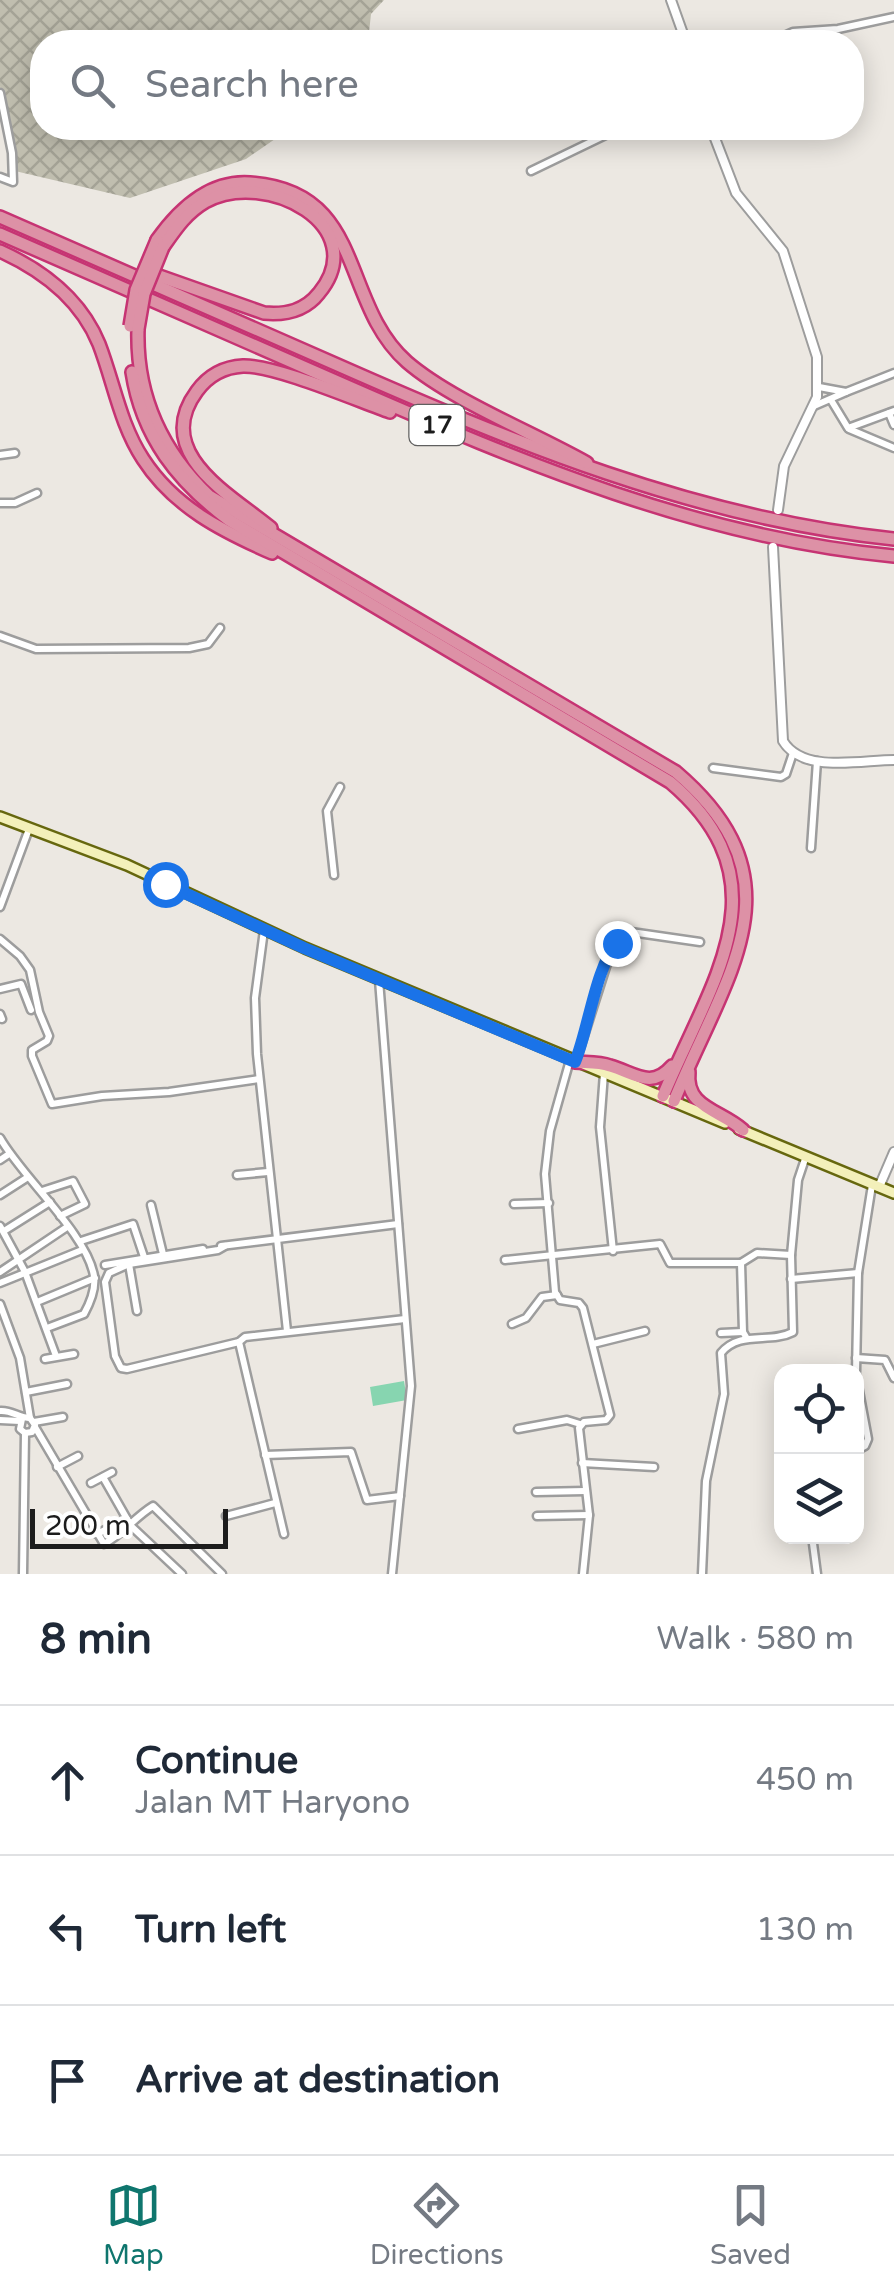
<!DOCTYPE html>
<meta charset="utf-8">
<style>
body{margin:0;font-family:"Varela Round",sans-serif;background:#f2f2f3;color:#1f2937}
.controls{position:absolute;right:30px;bottom:30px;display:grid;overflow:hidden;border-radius:20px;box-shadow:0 5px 25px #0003}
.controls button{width:90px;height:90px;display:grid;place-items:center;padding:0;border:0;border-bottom:2px solid #e0e1e3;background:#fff;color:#1f2937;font:50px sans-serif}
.scale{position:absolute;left:30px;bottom:25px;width:198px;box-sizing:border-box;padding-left:10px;border:5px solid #1c1c1c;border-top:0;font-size:28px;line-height:35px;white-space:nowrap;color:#1c1c1c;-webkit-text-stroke:8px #fff;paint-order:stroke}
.stop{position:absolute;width:30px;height:30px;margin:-22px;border:8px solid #1a73e8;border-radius:50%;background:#fff}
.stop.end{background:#1a73e8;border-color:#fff;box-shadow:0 2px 10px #0008}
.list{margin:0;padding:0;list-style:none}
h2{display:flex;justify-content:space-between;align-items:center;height:130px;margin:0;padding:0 40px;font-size:42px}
h2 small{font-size:32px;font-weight:400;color:#747a83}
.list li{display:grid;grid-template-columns:65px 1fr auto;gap:30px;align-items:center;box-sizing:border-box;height:150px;padding:0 40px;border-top:2px solid #e0e1e3}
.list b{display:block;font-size:38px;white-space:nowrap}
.list p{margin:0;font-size:32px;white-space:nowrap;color:#747a83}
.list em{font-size:32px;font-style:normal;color:#747a83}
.icon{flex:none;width:55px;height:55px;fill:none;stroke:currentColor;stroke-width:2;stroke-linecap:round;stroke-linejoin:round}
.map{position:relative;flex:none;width:894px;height:1574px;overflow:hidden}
.search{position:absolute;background:#fff;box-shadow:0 5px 25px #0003;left:30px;right:30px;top:30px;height:110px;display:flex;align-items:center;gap:25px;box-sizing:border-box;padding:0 35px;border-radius:40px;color:#747a83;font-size:38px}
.sheet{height:580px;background:#fff}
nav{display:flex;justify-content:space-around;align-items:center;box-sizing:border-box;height:140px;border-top:2px solid #e0e1e3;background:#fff;font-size:28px;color:#747a83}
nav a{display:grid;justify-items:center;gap:5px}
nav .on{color:#0f766e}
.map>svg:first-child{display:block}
.construction{fill:url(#construction-cross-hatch)}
.pitch{fill:#87d5b0}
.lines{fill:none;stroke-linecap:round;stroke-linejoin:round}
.minor-casing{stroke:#9d9d9d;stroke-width:11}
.tertiary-casing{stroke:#9d9d9d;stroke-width:12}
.secondary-casing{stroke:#66670e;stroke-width:14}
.motorway-casing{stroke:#c63473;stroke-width:16}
.minor{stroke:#fff;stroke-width:6}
.tertiary{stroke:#fff;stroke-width:8}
.secondary{stroke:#f3f0ba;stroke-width:9}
.motorway{stroke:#dd91a6;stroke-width:11}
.motorway-bridge-casing{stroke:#c63473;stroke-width:16;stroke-linecap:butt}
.motorway-bridge{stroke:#dd91a6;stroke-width:11}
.route{stroke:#1a73e8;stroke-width:12}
.labels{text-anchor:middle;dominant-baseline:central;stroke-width:9;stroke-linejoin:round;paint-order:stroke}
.shield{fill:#fff;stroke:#606060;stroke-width:2.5}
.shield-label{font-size:25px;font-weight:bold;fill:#1c1c1c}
</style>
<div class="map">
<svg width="894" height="1574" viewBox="0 0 894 1574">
<defs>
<pattern id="construction-cross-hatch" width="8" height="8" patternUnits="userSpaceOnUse" patternTransform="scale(2.5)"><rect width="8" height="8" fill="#c0beaf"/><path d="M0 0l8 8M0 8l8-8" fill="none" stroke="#a4a396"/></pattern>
</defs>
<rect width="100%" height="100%" fill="#ece8e2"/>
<path class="construction" d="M0 0H384L371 14 368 42H42V128H291L246 159 130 198 15 171 0 86Z"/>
<path class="pitch" d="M404 1381 407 1400 373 1406 370 1387Z"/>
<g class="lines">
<g class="minor-casing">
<g id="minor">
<path d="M771 42 793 32 838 29 894 17"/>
<path d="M0 93 12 153 13 182 0 177"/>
<path d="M531 171 620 128"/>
<path d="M846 392 894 373"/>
<path d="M831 400 848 428 894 411"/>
<path d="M814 406 846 392 819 387"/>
<path d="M889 413 894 425"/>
<path d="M849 429 894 448"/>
<path d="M0 455 15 453"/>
<path d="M0 503H15L37 493"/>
<path d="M0 636 36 649 189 648 208 644 220 628"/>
<path d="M713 768 781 777 786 774 793 753"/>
<path d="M811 848 817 761"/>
<path d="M334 875 327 811 340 787"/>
<path d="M0 907 29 829"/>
<path d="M264 930 255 998 257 1054 287 1331"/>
<path d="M0 939 20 956 30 970 39 1012 49 1036 47 1041 32 1050V1056L52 1104 102 1096 169 1092 259 1079"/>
<path d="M379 980 411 1386 392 1574"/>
<path d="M0 989 21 984 31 1010"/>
<path d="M0 1014 2 1019"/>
<path d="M570 1060 550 1131 545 1174 555 1292 560 1300 579 1303 583 1308 610 1415 606 1420 584 1422 579 1428 589 1515 583 1574"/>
<path d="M576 1061 612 948 625 933 631 932 700 942"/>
<path d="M604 1073 600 1127 613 1251"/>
<path d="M0 1138C22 1177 87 1234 94 1276 96 1289 90 1303 84 1314L47 1328"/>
<path d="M0 1160 9 1154"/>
<path d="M237 1175 268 1172"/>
<path d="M42 1191 73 1181 85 1204 60 1216"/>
<path d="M0 1195 28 1177"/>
<path d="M514 1204 549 1203"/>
<path d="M151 1205 163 1254"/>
<path d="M0 1226 25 1272 56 1356"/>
<path d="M4 1231 50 1202"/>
<path d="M81 1241 133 1224 144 1257"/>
<path d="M221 1246 398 1224"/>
<path d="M225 1246 218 1250 129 1264 109 1273 105 1282 115 1356 121 1368 127 1369 239 1342"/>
<path d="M505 1260 660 1244 670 1263H741"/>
<path d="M129 1264 137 1311"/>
<path d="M105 1265 203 1249"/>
<path d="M0 1272 67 1227"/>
<path d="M791 1279 858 1273"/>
<path d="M0 1283 82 1250"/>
<path d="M37 1302 95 1278"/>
<path d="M0 1304 20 1358 30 1418"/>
<path d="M512 1324 526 1318 542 1297 557 1295"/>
<path d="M721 1333 743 1332"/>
<path d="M746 1337 743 1332 741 1263 757 1253 791 1255"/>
<path d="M593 1344 645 1331"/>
<path d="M856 1358 885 1360 894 1378"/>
<path d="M45 1359 74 1354"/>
<path d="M856 1372 858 1273 872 1185"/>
<path d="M856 1375 868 1439 865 1446 856 1451"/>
<path d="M26 1392 67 1384"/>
<path d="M0 1411C12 1410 19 1418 30 1418L35 1425 32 1432 25 1433 20 1429 22 1419"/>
<path d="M0 1420 20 1421"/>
<path d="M34 1422 63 1417"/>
<path d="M35 1427 104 1544C123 1534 135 1517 153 1506L222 1574"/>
<path d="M518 1429 567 1420 580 1424"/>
<path d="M265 1455 351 1452 367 1500 400 1496"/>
<path d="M582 1463 654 1467"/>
<path d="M57 1467 78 1456"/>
<path d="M103 1477 131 1526 182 1574"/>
<path d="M91 1483 112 1472"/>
<path d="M536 1492 585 1491"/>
<path d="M226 1516 275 1503"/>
<path d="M537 1516 589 1515"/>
<path d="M97 1534 127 1519"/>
<path d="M284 1534 239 1342 245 1337 405 1319"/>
<path d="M812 1536 817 1574"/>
<path d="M23 1574 25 1433"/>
<path d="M702 1574 706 1481 724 1394 721 1353C740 1330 770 1344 793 1332L791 1255 798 1180 806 1156"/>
</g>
</g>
<g class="tertiary-casing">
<g id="tertiary">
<path d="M671 0 686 42"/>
<path d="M711 128 736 193 783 251 817 357V397L784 466 778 510"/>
<path d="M773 547 783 741C803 774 861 760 894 760"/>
<path d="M879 1187 894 1152"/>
</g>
</g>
<g class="secondary-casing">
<g id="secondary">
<path d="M0 817 127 865 305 948 725 1123"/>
<path d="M739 1129 894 1193"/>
</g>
</g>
<g class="motorway-casing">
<g id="motorway">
<path d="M0 217C111 265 222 314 333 363 512 442 697 519 894 539"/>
<path d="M0 234C116 285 231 335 347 386 523 463 701 538 894 556"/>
<path d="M157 240C179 209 209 180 250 183 367 191 339 302 407 362 451 400 534 433 587 463"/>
<path d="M0 251C42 270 81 300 99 344 114 383 120 424 143 459 174 507 222 531 272 553"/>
<path d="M145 271 264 313C286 315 305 311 319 293 373 227 267 168 205 202 186 213 175 230 163 247"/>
<path d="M138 329C136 395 161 450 209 496L676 772C805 882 725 975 674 1101"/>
<path d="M132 372C142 437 178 482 229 520L670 782C789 883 710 982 663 1096"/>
<path d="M271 528C231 495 151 453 197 391 208 376 224 367 243 366 275 365 356 400 390 412"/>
<path d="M575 1062C587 1063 599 1062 610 1066 635 1073 651 1090 672 1066"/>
<path d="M689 1072C685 1108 721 1110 743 1130"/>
</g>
</g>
<use href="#minor" class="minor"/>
<use href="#tertiary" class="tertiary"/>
<use href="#secondary" class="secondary"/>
<use href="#motorway" class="motorway"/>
<g class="motorway-bridge-casing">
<g id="motorway-bridge">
<path d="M130 326 136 290 157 240"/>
<path d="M138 329 144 294 163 247"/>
</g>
</g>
<use href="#motorway-bridge" class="motorway-bridge"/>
</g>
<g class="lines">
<path class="route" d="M165 884 304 948 575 1062C588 1031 596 966 617 943"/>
</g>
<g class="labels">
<rect class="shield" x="409.5" y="405" width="55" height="40" rx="8"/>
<g class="shield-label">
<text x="437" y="425">17</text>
</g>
</g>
</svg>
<div class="controls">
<button><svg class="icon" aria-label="locate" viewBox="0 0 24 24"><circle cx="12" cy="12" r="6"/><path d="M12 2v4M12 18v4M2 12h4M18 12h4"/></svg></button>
<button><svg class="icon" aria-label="layers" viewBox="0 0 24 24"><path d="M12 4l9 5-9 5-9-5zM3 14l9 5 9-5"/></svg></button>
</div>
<div class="scale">200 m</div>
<div class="stop" style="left:165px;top:884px"></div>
<div class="stop end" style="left:617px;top:943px"></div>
<div class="search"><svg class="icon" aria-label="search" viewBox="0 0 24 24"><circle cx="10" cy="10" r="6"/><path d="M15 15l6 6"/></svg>Search here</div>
</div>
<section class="sheet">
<h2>8 min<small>Walk · 580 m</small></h2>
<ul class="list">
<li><svg class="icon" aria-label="ahead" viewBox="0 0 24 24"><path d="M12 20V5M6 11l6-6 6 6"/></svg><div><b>Continue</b><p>Jalan MT Haryono</p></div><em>450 m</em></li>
<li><svg class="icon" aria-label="left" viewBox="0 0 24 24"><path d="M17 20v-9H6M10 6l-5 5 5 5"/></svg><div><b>Turn left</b></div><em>130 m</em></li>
<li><svg class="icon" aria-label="arrive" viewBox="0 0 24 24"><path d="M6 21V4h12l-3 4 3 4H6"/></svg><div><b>Arrive at destination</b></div></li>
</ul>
</section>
<nav>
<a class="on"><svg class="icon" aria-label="map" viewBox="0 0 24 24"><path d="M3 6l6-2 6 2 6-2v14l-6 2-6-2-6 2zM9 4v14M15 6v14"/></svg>Map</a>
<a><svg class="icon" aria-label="directions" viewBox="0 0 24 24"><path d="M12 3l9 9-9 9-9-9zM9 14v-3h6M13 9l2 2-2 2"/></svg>Directions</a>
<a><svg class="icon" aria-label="saved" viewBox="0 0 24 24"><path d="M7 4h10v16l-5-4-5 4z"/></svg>Saved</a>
</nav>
